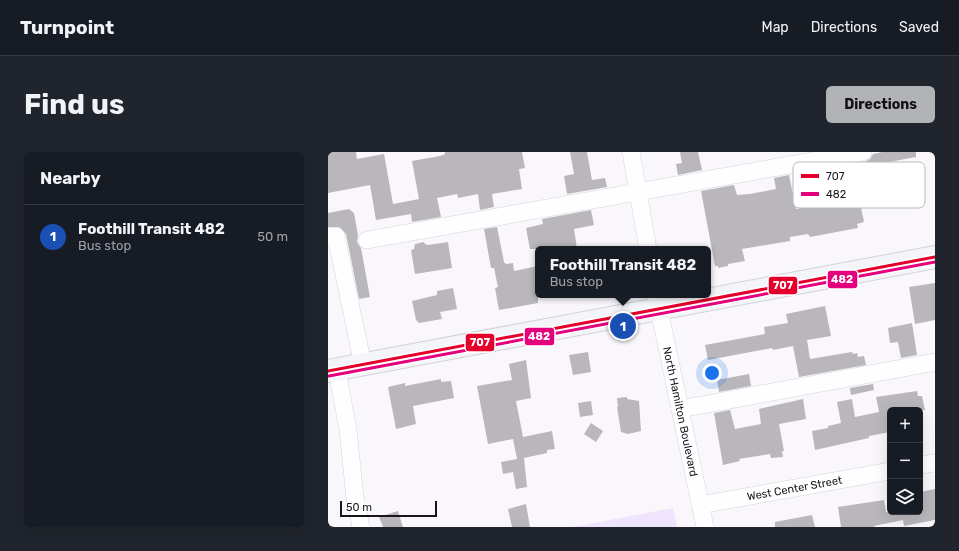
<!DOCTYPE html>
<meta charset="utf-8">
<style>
body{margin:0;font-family:Rubik,sans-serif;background:#20242c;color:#f1f3f6}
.controls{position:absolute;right:12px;bottom:12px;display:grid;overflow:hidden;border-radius:6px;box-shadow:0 4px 16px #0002}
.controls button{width:36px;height:36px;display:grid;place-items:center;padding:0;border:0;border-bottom:1px solid #363941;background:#171b24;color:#f1f3f6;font:20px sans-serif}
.scale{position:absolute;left:12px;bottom:10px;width:97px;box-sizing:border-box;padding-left:4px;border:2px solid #17151a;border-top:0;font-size:11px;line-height:14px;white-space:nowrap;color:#17151a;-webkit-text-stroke:3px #fff;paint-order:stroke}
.you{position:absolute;left:384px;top:221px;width:14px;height:14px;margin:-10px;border:3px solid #fff;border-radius:50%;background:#1a73e8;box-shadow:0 0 0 6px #1a73e833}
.badge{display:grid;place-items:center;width:26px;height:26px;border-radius:50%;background:#b2b3b7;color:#fff;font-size:13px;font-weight:700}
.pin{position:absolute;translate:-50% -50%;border:2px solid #fff;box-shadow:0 1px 4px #0006}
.popup{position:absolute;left:207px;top:94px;width:176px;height:52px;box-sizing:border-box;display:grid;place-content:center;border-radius:6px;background:#171b24;filter:drop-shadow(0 1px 3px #0005);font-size:13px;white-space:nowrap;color:#9ea1a6}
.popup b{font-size:15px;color:#f1f3f6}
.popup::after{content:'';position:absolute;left:50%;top:100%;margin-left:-8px;border:8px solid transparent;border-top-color:#171b24}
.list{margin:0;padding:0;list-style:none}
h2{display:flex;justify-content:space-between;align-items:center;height:52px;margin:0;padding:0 16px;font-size:17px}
h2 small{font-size:13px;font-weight:400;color:#9ea1a6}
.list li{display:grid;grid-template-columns:26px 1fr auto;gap:12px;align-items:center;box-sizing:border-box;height:64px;padding:0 16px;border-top:1px solid #363941}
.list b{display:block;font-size:15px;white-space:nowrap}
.list p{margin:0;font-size:13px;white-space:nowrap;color:#9ea1a6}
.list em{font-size:13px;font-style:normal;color:#9ea1a6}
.icon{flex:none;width:22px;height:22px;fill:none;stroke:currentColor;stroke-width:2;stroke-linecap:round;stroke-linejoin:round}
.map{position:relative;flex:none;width:607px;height:375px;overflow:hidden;border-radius:6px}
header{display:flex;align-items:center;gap:24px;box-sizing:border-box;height:56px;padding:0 20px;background:#171b24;border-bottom:1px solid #363941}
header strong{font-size:19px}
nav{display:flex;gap:22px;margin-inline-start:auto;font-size:14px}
.intro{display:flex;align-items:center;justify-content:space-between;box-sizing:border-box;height:96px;padding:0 24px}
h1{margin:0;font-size:28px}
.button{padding:10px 18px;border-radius:6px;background:#b2b3b7;color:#111;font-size:14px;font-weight:700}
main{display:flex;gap:24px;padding:0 24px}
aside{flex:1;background:#171b24;border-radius:6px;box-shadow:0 4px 16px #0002}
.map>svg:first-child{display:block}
.green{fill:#efe4fd}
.building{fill:#b9b7bc}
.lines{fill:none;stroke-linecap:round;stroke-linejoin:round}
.minor-casing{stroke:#d6d4d8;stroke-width:18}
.major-casing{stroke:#d3d2d5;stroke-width:24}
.minor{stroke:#fefeff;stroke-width:17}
.major{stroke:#f3f5f9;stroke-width:22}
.bus-1-casing{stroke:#fff;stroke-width:6}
.bus-2-casing{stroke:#fff;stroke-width:6}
.bus-1{stroke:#e4002b;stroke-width:3}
.bus-2{stroke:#e5007d;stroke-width:3}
.labels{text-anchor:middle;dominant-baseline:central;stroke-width:3;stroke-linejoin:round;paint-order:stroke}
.street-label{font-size:11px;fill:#17151a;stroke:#fff}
.key{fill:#fff;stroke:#b9b9ba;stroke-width:1}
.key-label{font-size:11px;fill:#17151a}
.line-badge{stroke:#fff;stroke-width:1.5}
.badge-label{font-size:11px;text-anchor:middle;font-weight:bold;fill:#fff}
</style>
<header>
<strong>Turnpoint</strong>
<nav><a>Map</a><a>Directions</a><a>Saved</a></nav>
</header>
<div class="intro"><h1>Find us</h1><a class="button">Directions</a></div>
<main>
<aside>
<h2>Nearby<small></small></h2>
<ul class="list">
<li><span class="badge" style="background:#1a4fb4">1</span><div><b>Foothill Transit 482</b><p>Bus stop</p></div><em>50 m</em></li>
</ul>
</aside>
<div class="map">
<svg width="607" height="375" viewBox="0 0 607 375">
<rect width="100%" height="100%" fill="#f9f7fc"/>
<path class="green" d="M345 356 349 375H245Z"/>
<g class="building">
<path d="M0 0H28L29 7 56 2 65 52 91 47 84 9 112 4 117 2V0H194L197 16 191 17 194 37 164 42 166 55 152 58 150 42 130 46 129 42 109 46 113 65 84 70 83 62 48 68 42 33 0 41Z"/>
<path d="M242 0H259L264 28 277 26 279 35 239 42 236 24 246 22Z"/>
<path d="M352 0H370L374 18 350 23 348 12 354 11Z"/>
<path d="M554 0H588V5L561 10 564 25 549 27 547 15 519 19 518 13 537 10 542 7 545 2Z"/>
<path d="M461 23 468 57 488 54 487 51 523 44 525 51 532 50 536 70 529 72 530 76 482 85 480 82 462 85V89L414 97 417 109 400 112V114L390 116V114H387L373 39 406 33 409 43 422 42 448 37 446 26Z"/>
<path d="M21 57 26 61 30 83 29 90 33 96 42 145 31 147 18 82 11 75H0V61Z"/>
<path d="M263 58 266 73 246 77 249 97H202L198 76 215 72 214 67Z"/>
<path d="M169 75 176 110 178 112 185 111 186 119 210 114V151L171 158 167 136 170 135 166 116H163L156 77Z"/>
<path d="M96 90 97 92 100 93 120 90 124 116 87 122 83 98 86 97 87 92Z"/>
<path d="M607 131V168L587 172 581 135Z"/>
<path d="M125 136 129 157 112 160 114 167 91 171 88 168 84 149 109 143V139Z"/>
<path d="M497 154 503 184 479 188 482 207 524 200 525 202 529 201 530 205 536 204 538 213 471 225 465 194 445 198 444 196 380 208 377 193 437 182 436 175 460 171 458 162Z"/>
<path d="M584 171 589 203 573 206 570 190 562 191 560 176Z"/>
<path d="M260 200 263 220 245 223 241 203Z"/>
<path d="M198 208 203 246 188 249 195 285 224 279 227 297 219 298V301L196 306 199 335 188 337 185 320 175 322 173 310 189 307 185 287 160 292 149 234 184 228 181 212Z"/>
<path d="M421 222 423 234 391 240 389 228Z"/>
<path d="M113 227V230L123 229 126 246 85 254 88 272 68 277 60 235 77 231V234Z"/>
<path d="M545 232 546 238 523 243 522 236Z"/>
<path d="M589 239 590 244H594L597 258H562V280L541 284V286L487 298 484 279 500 276V274L513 271 509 250 524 247 527 265 551 260 548 245Z"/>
<path d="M299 245V247L311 249 313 279 300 282 293 280 289 255H290L289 246Z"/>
<path d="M475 247 478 267 451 272 456 299H454L455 305 443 306 442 302 411 307 412 309 395 313 386 261 402 258 407 277 433 272 431 257Z"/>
<path d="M263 249 265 263 252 265 250 251Z"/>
<path d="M263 271 275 279 268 290 256 282Z"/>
<path d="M607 337V368L576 374 575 368 546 374 547 375H513L510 355 556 348 558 360H595L592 340Z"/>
<path d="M198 352 202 375H184L180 357Z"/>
<path d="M70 359 75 375H55L51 365Z"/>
<path d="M484 363 487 375H447V370Z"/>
</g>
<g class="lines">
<g class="minor-casing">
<g id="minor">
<path d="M303 0 320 97"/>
<path d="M0 85 8 84 35 213"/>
<path d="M39 88 535 0"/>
<path id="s1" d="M328 143 377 375"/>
<path d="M9 218 20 278 27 346 33 375"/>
<path d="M352 257 607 210"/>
<path d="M592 313 607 311"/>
<path id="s2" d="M372 353 562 319"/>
</g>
</g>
<g class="major-casing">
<path id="major" d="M0 219 607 105"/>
</g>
<use href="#minor" class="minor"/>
<use href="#major" class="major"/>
<g class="bus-1-casing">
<path id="bus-1" d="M0 219 607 105"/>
</g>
<g class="bus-2-casing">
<path id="bus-2" d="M1 224 607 110"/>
</g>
<use href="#bus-1" class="bus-1"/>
<use href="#bus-2" class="bus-2"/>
</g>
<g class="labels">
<g class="street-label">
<text stroke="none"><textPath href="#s1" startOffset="119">North Hamilton Boulevard</textPath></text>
<text stroke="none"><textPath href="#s2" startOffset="96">West Center Street</textPath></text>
</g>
</g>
<rect x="465" y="10" width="132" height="46" rx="6" class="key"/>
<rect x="473" y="22" width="18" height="4" fill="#e4002b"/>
<rect x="473" y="40" width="18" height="4" fill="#e5007d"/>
<g class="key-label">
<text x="498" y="28">707</text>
<text x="498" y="46">482</text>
</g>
<g class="line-badge">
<rect x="499" y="118" width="31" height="19" rx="4" fill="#e5007d"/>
<rect x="440" y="124" width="30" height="19" rx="4" fill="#e4002b"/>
<rect x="196" y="175" width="31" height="19" rx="4" fill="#e5007d"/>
<rect x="137" y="181" width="30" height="19" rx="4" fill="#e4002b"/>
</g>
<g class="badge-label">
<text x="514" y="131">482</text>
<text x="455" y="137">707</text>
<text x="211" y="188">482</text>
<text x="152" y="194">707</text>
</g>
</svg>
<div class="controls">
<button>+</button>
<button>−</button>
<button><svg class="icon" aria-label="layers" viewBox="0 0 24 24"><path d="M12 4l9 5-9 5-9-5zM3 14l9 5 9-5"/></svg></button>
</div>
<div class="scale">50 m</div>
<div class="you"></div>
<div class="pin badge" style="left:295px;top:174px;background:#1a4fb4">1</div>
<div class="popup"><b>Foothill Transit 482</b>Bus stop</div>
</div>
</main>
